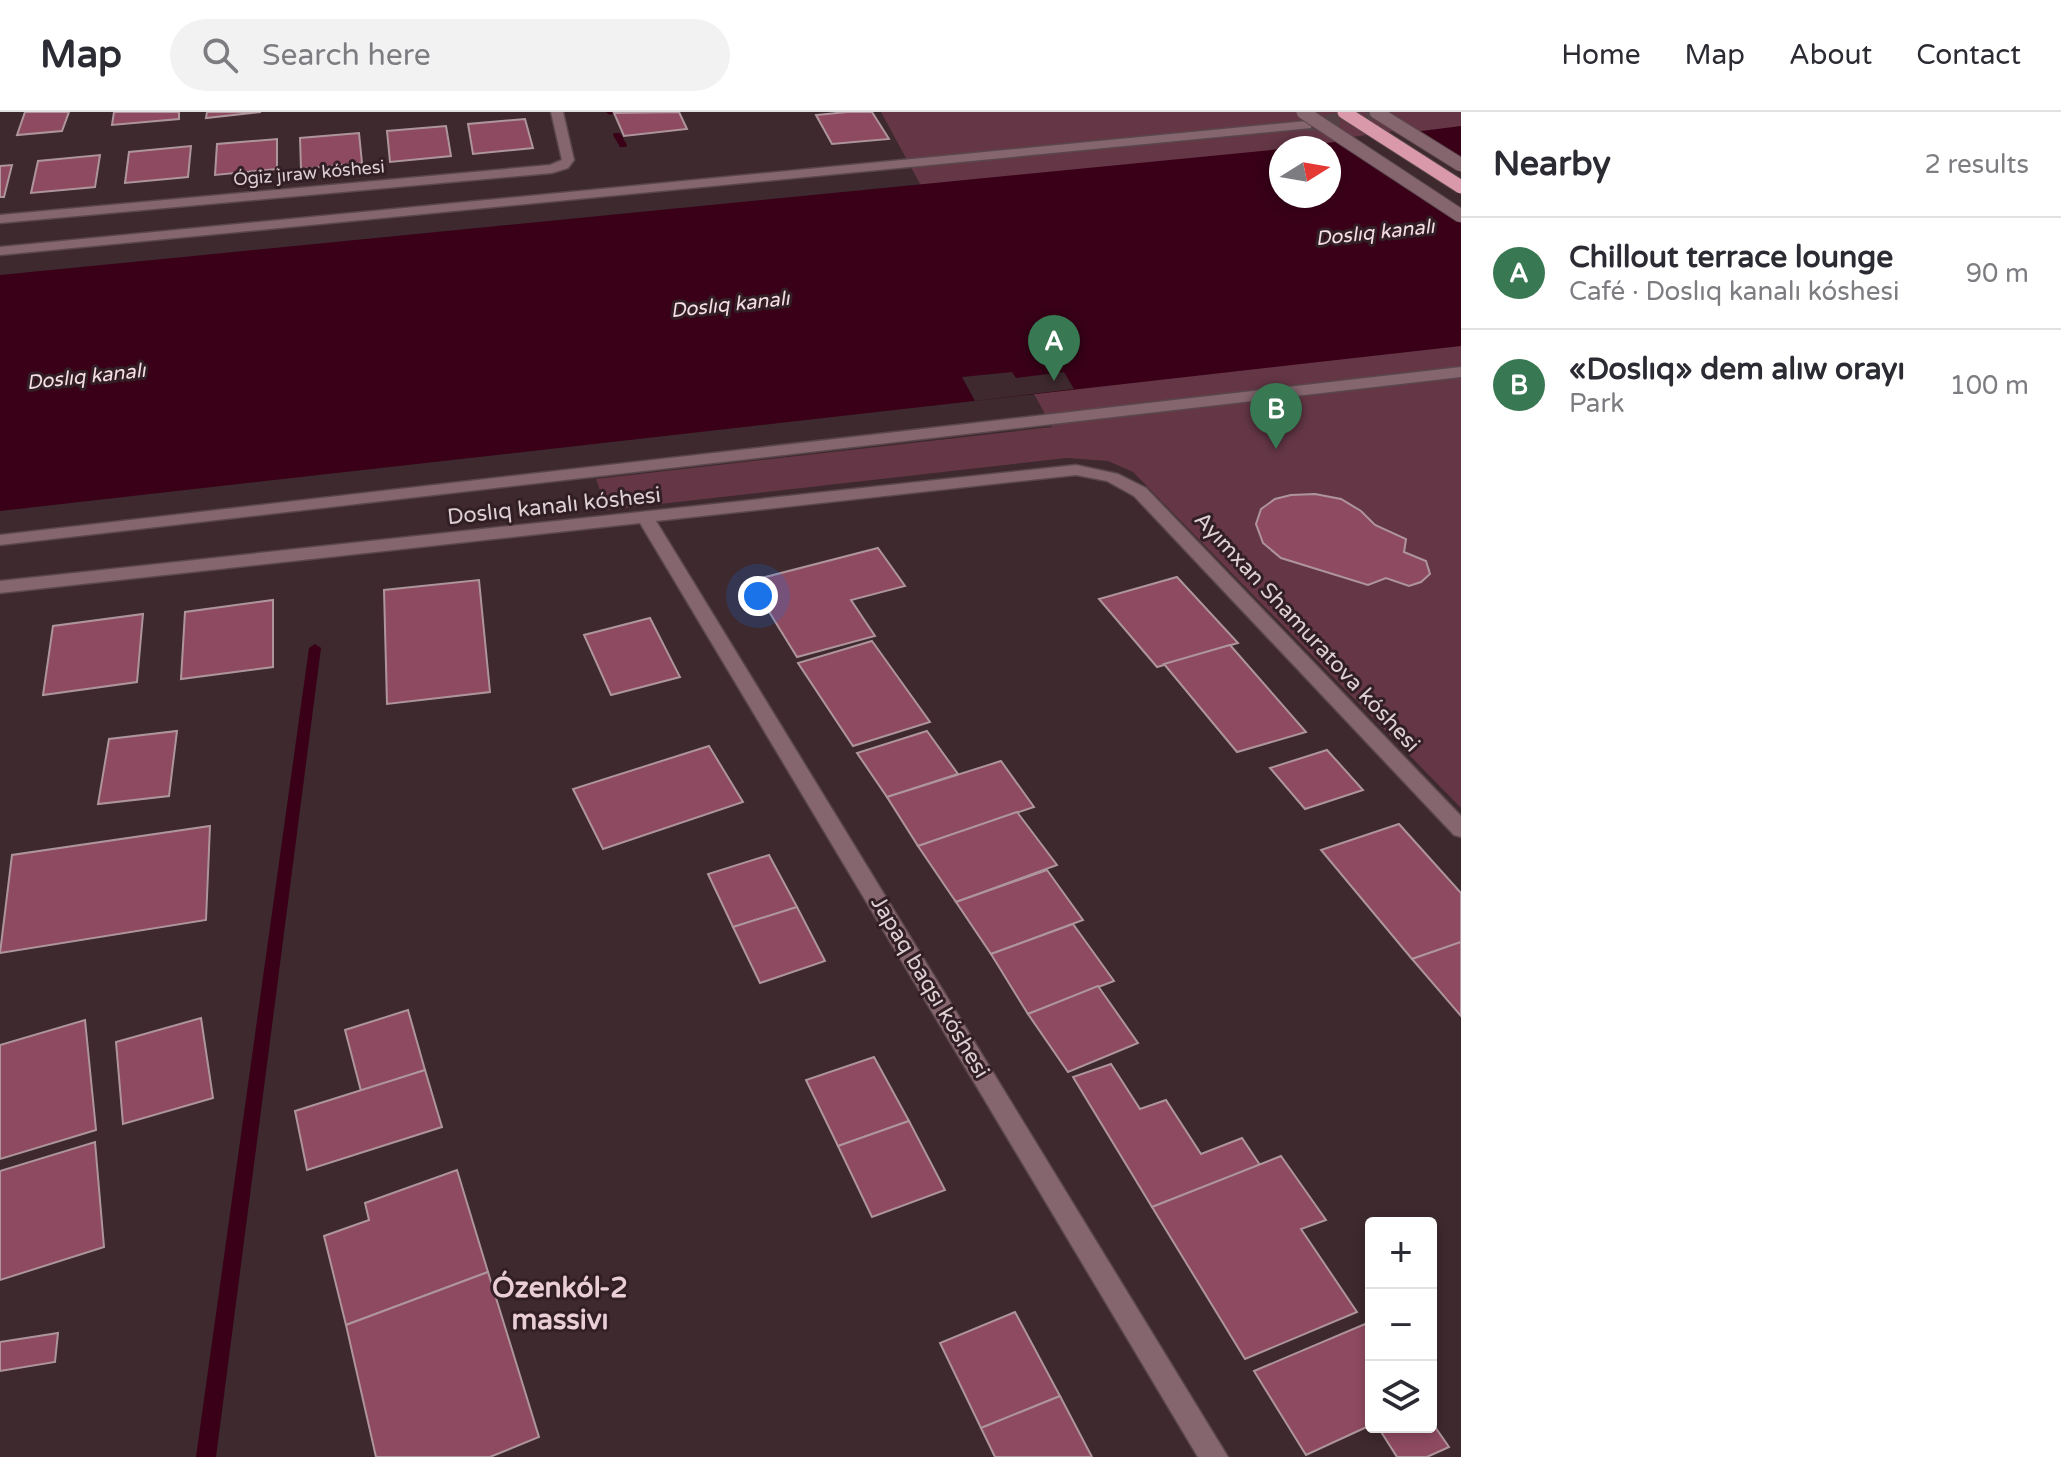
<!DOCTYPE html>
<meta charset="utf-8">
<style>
body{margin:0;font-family:"Varela Round",sans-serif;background:#f2f2f3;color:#2b2b33}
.controls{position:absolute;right:24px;bottom:24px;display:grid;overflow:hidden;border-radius:8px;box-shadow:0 4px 12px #0003}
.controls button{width:72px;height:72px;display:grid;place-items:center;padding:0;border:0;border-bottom:2px solid #e1e1e2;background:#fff;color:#2b2b33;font:40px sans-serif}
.compass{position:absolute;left:1269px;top:24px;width:72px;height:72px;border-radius:50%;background:#fff;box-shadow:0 4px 12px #0003;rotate:79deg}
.you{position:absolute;left:758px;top:484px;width:28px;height:28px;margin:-20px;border:6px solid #fff;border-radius:50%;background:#1a73e8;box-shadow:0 0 0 12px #1a73e833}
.badge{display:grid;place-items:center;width:52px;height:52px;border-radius:50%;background:#387852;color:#fff;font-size:26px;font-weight:700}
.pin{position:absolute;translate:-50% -66px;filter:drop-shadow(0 2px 4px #0008)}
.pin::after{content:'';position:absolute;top:42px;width:28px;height:24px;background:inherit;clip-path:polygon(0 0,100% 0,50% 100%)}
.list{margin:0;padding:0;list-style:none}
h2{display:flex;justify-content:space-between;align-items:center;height:104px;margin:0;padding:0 32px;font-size:34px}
h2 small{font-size:26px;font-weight:400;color:#7c7c81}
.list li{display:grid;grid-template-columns:52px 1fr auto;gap:24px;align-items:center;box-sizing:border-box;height:112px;padding:0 32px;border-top:2px solid #e1e1e2}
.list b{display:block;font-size:30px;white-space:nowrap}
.list p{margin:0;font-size:26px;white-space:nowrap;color:#7c7c81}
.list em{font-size:26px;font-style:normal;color:#7c7c81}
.icon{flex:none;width:44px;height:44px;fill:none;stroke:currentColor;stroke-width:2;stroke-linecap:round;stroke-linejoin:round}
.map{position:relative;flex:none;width:1461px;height:1345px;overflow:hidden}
header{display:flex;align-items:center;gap:48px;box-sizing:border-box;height:112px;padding:0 40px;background:#fff;border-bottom:2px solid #e1e1e2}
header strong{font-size:38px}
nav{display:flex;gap:44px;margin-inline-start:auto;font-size:28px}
.search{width:560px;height:72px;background:#f2f2f3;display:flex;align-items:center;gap:20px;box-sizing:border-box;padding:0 28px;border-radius:44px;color:#7c7c81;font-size:30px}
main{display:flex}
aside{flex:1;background:#fff}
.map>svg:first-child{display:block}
.green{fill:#653746;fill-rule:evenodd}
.water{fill:#390018}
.pier{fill:#3d292e}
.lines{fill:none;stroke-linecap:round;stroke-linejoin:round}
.stream{fill:#390018;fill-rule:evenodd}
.building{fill:#8e4a60;stroke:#ae959c;stroke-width:2}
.minor-tunnel{stroke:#554247;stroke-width:13;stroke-dasharray:13 7;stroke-linecap:butt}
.minor-casing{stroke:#5a474c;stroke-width:3}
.minor{fill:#85656e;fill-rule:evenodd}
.minor-bridge-casing{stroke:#5a474c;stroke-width:15;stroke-linecap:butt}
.major-bridge-casing{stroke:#5a474c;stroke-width:15;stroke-linecap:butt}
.minor-bridge{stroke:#85656e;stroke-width:13}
.major-bridge{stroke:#da99ab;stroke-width:13}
.labels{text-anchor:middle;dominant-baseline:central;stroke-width:6;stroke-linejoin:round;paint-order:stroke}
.far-street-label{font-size:18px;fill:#ddd0d3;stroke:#321f25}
.far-water-label{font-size:20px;font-style:italic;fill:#f4dee3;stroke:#321f25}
.street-label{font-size:22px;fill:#ddd0d3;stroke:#321f25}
.near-neighbourhood-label{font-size:28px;font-weight:bold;fill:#e9ced5;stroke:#321f25}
</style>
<header>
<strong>Map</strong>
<div class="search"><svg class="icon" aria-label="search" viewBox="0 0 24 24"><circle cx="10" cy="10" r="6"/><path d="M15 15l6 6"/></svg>Search here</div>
<nav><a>Home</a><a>Map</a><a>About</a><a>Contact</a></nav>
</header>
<main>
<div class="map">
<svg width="1461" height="1345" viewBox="0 0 1461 1345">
<rect width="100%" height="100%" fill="#3d292e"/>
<path class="green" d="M881 0H1461V696L1133 360 1108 349 1066 346 607 398 596 367 1052 315ZM1281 36H1329V84H1281Z"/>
<path class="water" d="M1461 14V234L0 399V163L1281 37V84H1329V36H1287Z"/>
<g class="pier">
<path d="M1409 17 1461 50V108L1338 27Z"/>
<path d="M1012 260 1016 266 1064 260 1074 277 975 289 962 265Z"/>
</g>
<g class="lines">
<g class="stream">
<path d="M606 0H614V1L610 3Z"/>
<path d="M614 21H620L627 33 626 35H620L613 23Z"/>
<path d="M315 532 321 536 216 1345H196L309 536Z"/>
</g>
</g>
<g class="building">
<path d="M25 0H69L62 19 17 23Z"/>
<path d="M114 0H179V7L112 13Z"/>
<path d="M207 0H261L206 6Z"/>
<path d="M679 0 687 17 624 24 614 1Z"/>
<path d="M847 0H872L889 27 832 32 816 3Z"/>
<path d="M525 7 533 36 473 42 468 12Z"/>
<path d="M446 14 451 44 390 50 387 19Z"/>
<path d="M359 21 362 51 301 57 300 26Z"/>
<path d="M277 27V57L215 63 217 32Z"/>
<path d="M191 34 188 65 125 71 129 40Z"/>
<path d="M100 43 95 75 31 81 38 49Z"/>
<path d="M12 53 4 85H0V54Z"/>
<path d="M1315 382 1341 387 1361 399 1375 413 1406 427 1404 440 1426 449 1430 462 1421 470 1409 474 1386 466 1368 473 1281 446 1263 431 1256 412 1261 397 1275 387 1291 383Z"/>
<path d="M878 436 905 474 851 488 875 524 797 545 750 469Z"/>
<path d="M1177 465 1238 531 1157 555 1099 487Z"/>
<path d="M479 468 490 580 387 592 384 478Z"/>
<path d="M273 488V555L181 567 185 500Z"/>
<path d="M143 502 137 570 43 583 53 514Z"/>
<path d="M650 506 680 565 611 583 584 523Z"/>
<path d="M872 529 930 610 853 634 798 551Z"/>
<path d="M1230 533 1306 620 1237 640 1164 552Z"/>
<path d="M177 619 169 684 98 692 109 627Z"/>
<path d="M927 619 958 662 887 685 857 641Z"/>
<path d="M709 634 743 690 603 737 573 677Z"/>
<path d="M1327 638 1363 678 1305 697 1270 656Z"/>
<path d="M1001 649 1034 695 918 734 887 685Z"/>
<path d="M1017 700 1057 753 956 790 918 734Z"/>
<path d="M1399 712 1461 781V830L1412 847 1321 738Z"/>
<path d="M210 714 206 808 0 841 12 743Z"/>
<path d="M769 743 797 795 733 815 708 762Z"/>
<path d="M1047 758 1083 808 991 842 956 790Z"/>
<path d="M797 795 825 849 760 871 733 815Z"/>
<path d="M1073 812 1114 869 1028 902 991 842Z"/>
<path d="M1461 830V904L1412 847Z"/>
<path d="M1098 874 1138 931 1068 960 1028 902Z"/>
<path d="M408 898 425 958 361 979 345 918Z"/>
<path d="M201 906 213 986 123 1012 116 930Z"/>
<path d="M85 908 96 1018 0 1047V933Z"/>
<path d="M874 945 909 1009 838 1034 806 968Z"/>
<path d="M1111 952 1140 997 1166 988 1201 1042 1242 1026 1260 1053 1152 1095 1073 965Z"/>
<path d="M425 958 442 1015 307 1058 295 999Z"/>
<path d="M909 1009 945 1078 872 1105 838 1034Z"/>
<path d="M95 1030 104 1135 0 1168V1059Z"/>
<path d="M1281 1044 1326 1108 1301 1117 1357 1200 1245 1247 1152 1095Z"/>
<path d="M457 1058 488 1160 346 1213 324 1124 369 1108 365 1091Z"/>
<path d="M488 1160 539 1325 490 1345H376L346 1213Z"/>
<path d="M1015 1200 1060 1284 981 1316 940 1231Z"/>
<path d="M1365 1212 1371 1221V1313L1306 1343 1254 1259Z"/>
<path d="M58 1221 55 1250 0 1259V1230Z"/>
<path d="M1060 1284 1092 1345H995L981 1316Z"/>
<path d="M1431 1309 1449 1335 1427 1345H1397L1378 1315H1431Z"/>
</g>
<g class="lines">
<path class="minor-tunnel" d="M1307 13 1378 0"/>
<g class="minor-casing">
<g id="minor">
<path d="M551 0H563L574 48 568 56 552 61 0 111V103L550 53 562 48Z"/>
<path d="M1307 9 1311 10V16L0 143V135Z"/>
<path d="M1461 255V265L0 433V423Z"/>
<path d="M1076 353 1118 362 1146 376 1461 704V725L1454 723 1134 384 1107 369 1076 363 656 409 1228 1345H1198L640 411 0 481V469Z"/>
</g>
</g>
<use href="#minor" class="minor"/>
<g class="minor-bridge-casing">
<g id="minor-bridge">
<path d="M1303 0 1461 104"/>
<path d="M1376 0 1461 53"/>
</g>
</g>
<g class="major-bridge-casing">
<path id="major-bridge" d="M1344 0 1461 75"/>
</g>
<use href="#minor-bridge" class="minor-bridge"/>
<use href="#major-bridge" class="major-bridge"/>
</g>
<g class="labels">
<g class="far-street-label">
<text transform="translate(309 61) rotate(-5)">Ógiz jıraw kóshesi</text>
</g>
<g class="far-water-label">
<text transform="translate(1375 121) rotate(-6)">Doslıq kanalı</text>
<text transform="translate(730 193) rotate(-6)">Doslıq kanalı</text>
<text transform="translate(86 265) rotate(-6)">Doslıq kanalı</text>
</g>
<g class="street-label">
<text transform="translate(554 394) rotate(-6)">Doslıq kanalı kóshesi</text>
<text transform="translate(1307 520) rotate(47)">Ayımxan Shamuratova kóshesi</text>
<text transform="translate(930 875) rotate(59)">Japaq baqsı kóshesi</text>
</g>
<g class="near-neighbourhood-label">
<text x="560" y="1176">Ózenkól-2<tspan x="560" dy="32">massivı</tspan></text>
</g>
</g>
</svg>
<div class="controls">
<button>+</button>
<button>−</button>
<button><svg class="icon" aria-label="layers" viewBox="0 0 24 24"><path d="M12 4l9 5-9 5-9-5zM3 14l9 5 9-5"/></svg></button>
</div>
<svg class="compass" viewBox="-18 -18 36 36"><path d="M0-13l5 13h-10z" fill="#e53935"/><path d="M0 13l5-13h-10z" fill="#7c7c81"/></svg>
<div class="you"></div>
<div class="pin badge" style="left:1054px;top:269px">A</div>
<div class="pin badge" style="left:1276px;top:337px">B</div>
</div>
<aside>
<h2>Nearby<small>2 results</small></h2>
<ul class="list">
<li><span class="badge">A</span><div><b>Chillout terrace lounge</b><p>Café · Doslıq kanalı kóshesi</p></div><em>90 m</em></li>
<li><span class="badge">B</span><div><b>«Doslıq» dem alıw orayı</b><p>Park</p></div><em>100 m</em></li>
</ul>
</aside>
</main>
